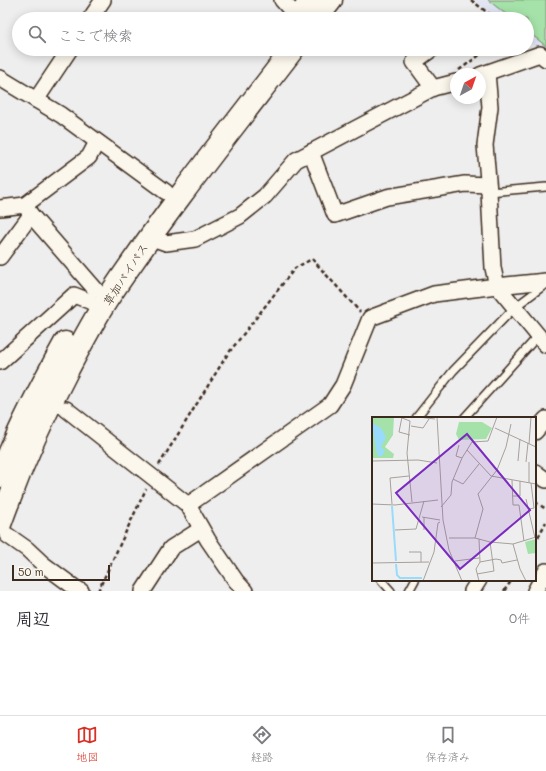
<!DOCTYPE html>
<html lang="ja">
<meta charset="utf-8">
<style>
body{margin:0;font-family:Mali,"Klee One",sans-serif;background:#f2f2f3;color:#2b2b33}
.compass{position:absolute;left:450px;top:68px;width:36px;height:36px;border-radius:50%;background:#fff;box-shadow:0 2px 10px #0003;rotate:40deg}
.scale{position:absolute;left:12px;bottom:10px;width:98px;box-sizing:border-box;padding-left:4px;border:2px solid #3b2a1e;border-top:0;font-size:11px;line-height:14px;white-space:nowrap;color:#3b2a1e;-webkit-text-stroke:3px #fbf7ec;paint-order:stroke}
.list{margin:0;padding:0;list-style:none}
h2{display:flex;justify-content:space-between;align-items:center;height:52px;margin:0;padding:0 16px;font-size:17px}
h2 small{font-size:13px;font-weight:400;color:#7c7c81}
.icon{flex:none;width:22px;height:22px;fill:none;stroke:currentColor;stroke-width:2;stroke-linecap:round;stroke-linejoin:round}
.map{position:relative;flex:none;width:546px;height:591px;overflow:hidden}
.search{position:absolute;background:#fff;box-shadow:0 2px 10px #0003;left:12px;right:12px;top:12px;height:44px;display:flex;align-items:center;gap:10px;box-sizing:border-box;padding:0 14px;border-radius:22px;color:#7c7c81;font-size:15px}
.sheet{height:124px;background:#fff}
nav{display:flex;justify-content:space-around;align-items:center;box-sizing:border-box;height:56px;border-top:1px solid #e1e1e2;background:#fff;font-size:11px;color:#7c7c81}
nav a{display:grid;justify-items:center;gap:2px}
nav .on{color:#d93025}
.map>svg:first-child{display:block}
.built{fill:#e1e4f3}
.grass{fill:#a5e2a9;stroke:#708664}
.lines{fill:none;stroke-linecap:round;stroke-linejoin:round}
.lane-casing{stroke:#3b2a1e;stroke-width:10}
.street-casing{stroke:#3b2a1e;stroke-width:18}
.highway-casing{stroke:#3b2a1e;stroke-width:25}
.path{stroke:#3b2a1e;stroke-width:2.5;stroke-dasharray:4 3;stroke-linecap:butt}
.lane{stroke:#fbf7ec;stroke-width:7}
.street{stroke:#fbf7ec;stroke-width:15}
.highway{stroke:#fbf7ec;stroke-width:22}
.labels{text-anchor:middle;dominant-baseline:central;stroke-width:3;stroke-linejoin:round;paint-order:stroke}
.street-label{font-size:12px;fill:#3b2a1e;stroke:#fbf7ec}
.inset-river{fill:none;stroke:#98dbfb;stroke-width:2}
.inset-road{fill:none;stroke:#a7a09b;stroke-width:1}
.view{fill:#7b2cbf;fill-opacity:0.15;stroke:#7b2cbf;stroke-width:2}
.inset-edge{fill:none;stroke:#3b2a1e;stroke-width:2}
</style>
<div class="map">
<svg width="546" height="591" viewBox="0 0 546 591">
<rect width="100%" height="100%" fill="#efeeef"/>
<filter id="ink" filterUnits="userSpaceOnUse"><feTurbulence type="fractalNoise" baseFrequency=".025" numOctaves="2"/><feDisplacementMap in="SourceGraphic" scale="8" xChannelSelector="R" yChannelSelector="G"/><feConvolveMatrix kernelMatrix="1 2 1 2 8 2 1 2 1" color-interpolation-filters="sRGB"/></filter>
<g filter="url(#ink)">
<path class="built" d="M474 0H546V55L527 41V19H499Z"/>
<path class="grass" d="M488 0H546V46L527 31V19H512Z"/>
<g class="lines">
<g class="lane-casing">
<g id="lane">
<path d="M489 192 546 187"/>
<path d="M416 418 453 371 515 307 546 284"/>
<path d="M464 418 538 336"/>
<path d="M381 580 391 591"/>
<path d="M409 591 415 580"/>
</g>
</g>
<g class="street-casing">
<g id="street">
<path d="M282 0 298 18"/>
<path d="M90 19 103 0"/>
<path d="M432 49 414 62 433 88"/>
<path d="M487 73 490 107 485 145 489 192 493 268 497 286 546 345"/>
<path d="M480 75 540 54 546 59"/>
<path d="M0 78 61 115 166 192"/>
<path d="M36 100 70 49"/>
<path d="M311 152 335 215 387 197 465 184 488 185"/>
<path d="M25 205 31 215 96 290"/>
<path d="M0 208 25 205 89 157 97 142"/>
<path d="M149 237 166 243 195 239 240 216 265 196 296 160 433 88 456 82"/>
<path d="M0 257 31 215"/>
<path d="M0 362 74 295 89 301"/>
<path d="M66 409 188 505 208 540 236 581 245 591"/>
<path d="M535 432 546 419"/>
<path d="M535 472 546 480"/>
<path d="M188 505 330 405 343 385 370 318 434 294 497 286 546 281"/>
<path d="M7 535 27 549 43 564 74 587 81 591"/>
<path d="M143 591 171 548 201 529"/>
<path d="M472 591 479 580"/>
<path d="M535 591 546 571"/>
</g>
</g>
<g class="highway-casing">
<g id="highway">
<path d="M297 19 312 0"/>
<path d="M316 19 331 0"/>
<path d="M0 476C18 430 41 386 65 343"/>
<path d="M0 524C19 471 41 420 68 369 80 346 93 321 108 298 165 212 230 131 293 49"/>
</g>
</g>
<g class="path">
<path d="M471 0 496 19"/>
<path d="M459 70 488 49"/>
<path d="M159 465 227 355 295 268 312 259 360 312"/>
<path d="M535 502 546 509"/>
<path d="M535 543 546 522"/>
<path d="M98 591 146 489"/>
<path d="M504 591 512 580"/>
</g>
<use href="#lane" class="lane"/>
<use href="#street" class="street"/>
<use href="#highway" class="highway"/>
</g>
</g>
<g class="labels">
<g class="street-label">
<text transform="translate(125 274) rotate(-57)">草加バイパス</text>
</g>
</g>
<g transform="translate(372 417)">
<rect width="164" height="164" fill="#efeeef"/>
<path d="M87 5H110L120 11 114 22 87 23 84 17Z" fill="#a5e2a9"/>
<path d="M164 122V136L156 137 153 125Z" fill="#a5e2a9"/>
<path d="M0 0H22L21 18 13 30 22 37 21 41H0Z" fill="#a5e2a9"/>
<path d="M0 6 9 11 14 20 9 30 13 34 10 39H6L4 32Z" fill="#98dbfb"/>
<path class="inset-river" d="M20 89 24 144M24 147 25 158 28 161H50"/>
<path class="inset-road" d="M30 0 27 15 38 18M46 0 63 2M65 0 71 103 77 133 90 164M30 1 38 4 35 36 40 85M39 9 51 11 57 2M123 11 164 30M157 27 159 0M87 28 84 39 90 41M95 33 119 59 164 67M0 44 46 43 65 46M146 44 148 22M154 45 156 26M157 45V66M81 62 91 67 107 47M140 63 141 88H147L152 124M140 79H148V64M154 82 163 121M0 87 23 88 66 83M20 87 18 61 37 59M69 90 79 78 80 65 90 41 100 25 116 24 125 0M157 92 162 91 159 66M50 100 68 103M52 100V113M23 113 44 112 52 84M77 121H103L118 125 141 127 164 120M103 121 111 92 106 77 125 53 134 30 139 7M141 127 148 152 154 164M37 135H49V145M83 144 107 141M108 145 124 142 129 143 130 146 145 143M0 146 57 145M105 157 122 154 118 125M51 164 62 135 66 106 68 105M107 164 104 152 108 145 107 122"/>
<path class="view" d="M95 17 158 93 88 152 24 76Z"/>
<rect width="164" height="164" class="inset-edge"/>
</g>
</svg>
<svg class="compass" viewBox="-18 -18 36 36"><path d="M0-13l5 13h-10z" fill="#e53935"/><path d="M0 13l5-13h-10z" fill="#7c7c81"/></svg>
<div class="scale">50 m</div>
<div class="search"><svg class="icon" aria-label="search" viewBox="0 0 24 24"><circle cx="10" cy="10" r="6"/><path d="M15 15l6 6"/></svg>ここで検索</div>
</div>
<section class="sheet">
<h2>周辺<small>0件</small></h2>
<ul class="list">
</ul>
</section>
<nav>
<a class="on"><svg class="icon" aria-label="map" viewBox="0 0 24 24"><path d="M3 6l6-2 6 2 6-2v14l-6 2-6-2-6 2zM9 4v14M15 6v14"/></svg>地図</a>
<a><svg class="icon" aria-label="directions" viewBox="0 0 24 24"><path d="M12 3l9 9-9 9-9-9zM9 14v-3h6M13 9l2 2-2 2"/></svg>経路</a>
<a><svg class="icon" aria-label="saved" viewBox="0 0 24 24"><path d="M7 4h10v16l-5-4-5 4z"/></svg>保存済み</a>
</nav>
